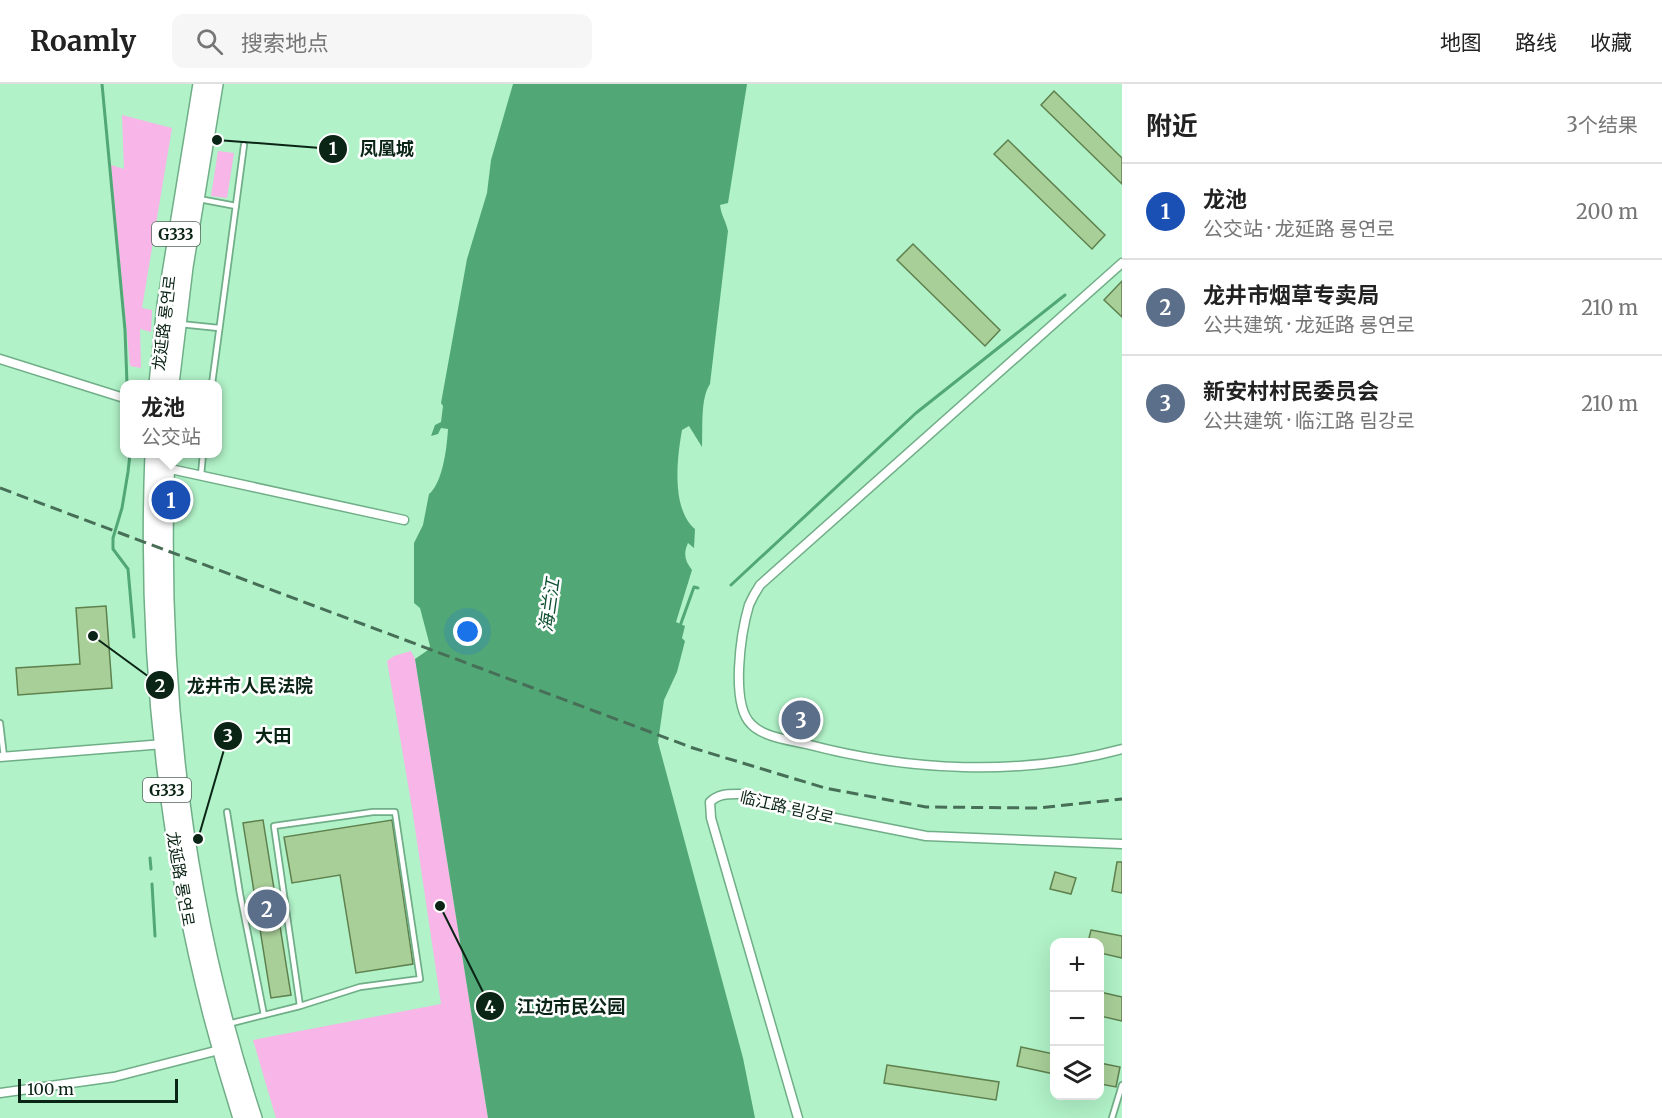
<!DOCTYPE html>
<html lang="zh">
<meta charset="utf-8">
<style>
body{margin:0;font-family:Merriweather,"Noto Sans SC","Noto Sans KR",serif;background:#f6f6f6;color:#222}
.controls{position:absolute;right:18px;bottom:18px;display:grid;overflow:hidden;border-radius:12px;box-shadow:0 6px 24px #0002}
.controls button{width:54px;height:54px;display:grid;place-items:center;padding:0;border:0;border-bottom:2px solid #e0e0e0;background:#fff;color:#222;font:30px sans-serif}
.scale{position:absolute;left:18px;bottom:15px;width:160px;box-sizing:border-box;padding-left:6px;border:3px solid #0a2415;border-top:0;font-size:16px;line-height:21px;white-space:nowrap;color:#0a2415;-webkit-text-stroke:4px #fff;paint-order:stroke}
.you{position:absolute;left:468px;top:548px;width:21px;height:21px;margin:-15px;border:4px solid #fff;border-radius:50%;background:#1a73e8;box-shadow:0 0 0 9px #1a73e833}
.badge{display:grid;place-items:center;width:39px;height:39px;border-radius:50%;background:#111827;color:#fff;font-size:20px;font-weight:700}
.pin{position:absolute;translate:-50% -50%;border:3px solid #fff;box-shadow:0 2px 6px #0006}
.popup{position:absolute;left:120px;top:296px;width:102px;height:78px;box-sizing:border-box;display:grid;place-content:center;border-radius:12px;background:#fff;filter:drop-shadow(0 2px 4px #0005);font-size:20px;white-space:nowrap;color:#767676}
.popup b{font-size:22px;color:#222}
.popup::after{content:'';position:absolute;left:50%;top:100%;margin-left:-12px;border:12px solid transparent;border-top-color:#fff}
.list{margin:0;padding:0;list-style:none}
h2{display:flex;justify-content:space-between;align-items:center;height:78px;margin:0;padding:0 24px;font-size:26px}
h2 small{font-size:20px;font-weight:400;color:#767676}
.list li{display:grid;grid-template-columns:39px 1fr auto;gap:18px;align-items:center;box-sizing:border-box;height:96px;padding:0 24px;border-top:2px solid #e0e0e0}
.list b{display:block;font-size:22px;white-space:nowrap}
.list p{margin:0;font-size:20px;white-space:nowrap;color:#767676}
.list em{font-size:20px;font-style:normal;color:#767676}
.icon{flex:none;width:33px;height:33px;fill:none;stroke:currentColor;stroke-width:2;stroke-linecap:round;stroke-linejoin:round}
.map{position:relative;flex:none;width:1122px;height:1034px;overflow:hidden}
header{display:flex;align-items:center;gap:36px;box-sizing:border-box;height:84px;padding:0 30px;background:#fff;border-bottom:2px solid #e0e0e0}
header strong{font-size:28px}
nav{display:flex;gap:33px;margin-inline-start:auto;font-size:21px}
.search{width:420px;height:54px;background:#f6f6f6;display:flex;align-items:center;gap:15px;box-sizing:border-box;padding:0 21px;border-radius:12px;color:#767676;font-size:22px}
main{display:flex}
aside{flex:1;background:#fff}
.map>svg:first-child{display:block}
.green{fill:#f8b5e7}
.water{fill:#52a776}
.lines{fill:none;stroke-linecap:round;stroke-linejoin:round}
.stream{stroke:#52a776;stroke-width:3}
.building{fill:#a9cf98;stroke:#5e814e;stroke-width:1.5}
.lane-casing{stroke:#70ae88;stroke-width:8}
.street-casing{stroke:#70ae88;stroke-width:11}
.highway-casing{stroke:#70ae88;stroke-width:18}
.lane{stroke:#fff;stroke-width:4.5}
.street{stroke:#fff;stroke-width:8}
.highway{stroke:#fff;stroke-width:15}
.rail{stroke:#476f57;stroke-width:3;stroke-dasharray:12 6;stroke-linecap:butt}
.labels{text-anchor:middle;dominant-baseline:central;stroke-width:5;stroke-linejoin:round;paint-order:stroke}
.shield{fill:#fff;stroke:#54665b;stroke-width:1.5}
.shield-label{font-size:15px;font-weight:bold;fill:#0a2415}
.street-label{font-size:16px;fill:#0a2415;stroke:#fff}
.water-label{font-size:18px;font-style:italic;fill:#0d4f2f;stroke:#fff}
.leader{fill:none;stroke:#0a2415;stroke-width:2}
.callout-dot{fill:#0a2415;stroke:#fff;stroke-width:2}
.mark-label{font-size:18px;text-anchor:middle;font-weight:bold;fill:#fff}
.callout-label{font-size:18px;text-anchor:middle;font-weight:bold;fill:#0a2415;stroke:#fff;stroke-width:5;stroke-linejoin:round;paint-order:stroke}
</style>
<header>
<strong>Roamly</strong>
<div class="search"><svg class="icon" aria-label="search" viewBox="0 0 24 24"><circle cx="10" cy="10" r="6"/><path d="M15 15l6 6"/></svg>搜索地点</div>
<nav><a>地图</a><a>路线</a><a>收藏</a></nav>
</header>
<main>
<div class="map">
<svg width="1122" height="1034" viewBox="0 0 1122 1034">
<rect width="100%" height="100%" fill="#b1f2c8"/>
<g class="green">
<path d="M122 31 172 44 142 224 152 226 151 248 140 245 141 284 130 282 111 81 124 85Z"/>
<path d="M218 67 234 69 227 114 211 112Z"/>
<path d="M411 567 415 575 488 1034H276L253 956 441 920 412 724 387 577 394 572Z"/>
</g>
<path class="water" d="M513 0H747L728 119 720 121C721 131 726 137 728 147L710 300C700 315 703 345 702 363L689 342 682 346C677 374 671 425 695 445L694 464 688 459C683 470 685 477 692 486L676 538 685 542 682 554 685 557 677 588 664 616 658 658 743 974 755 1034H488L415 575 428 566 430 562 420 524 414 519V459L423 441 429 410C443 399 447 362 448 345L441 344 438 350 431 352 435 341 441 338 443 322 441 319 467 175 487 109 491 76Z"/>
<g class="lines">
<g class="stream">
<path d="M102 0 125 246 127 300"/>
<path d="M130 370 128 388 122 424 113 454V465L128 485 134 553"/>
<path d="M731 501 916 329 1065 211"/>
<path d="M680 542 694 503 698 504"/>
<path d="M150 774 151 785"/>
<path d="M152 800 155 852"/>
</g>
</g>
<g class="building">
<path d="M1054 7 1122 74V100L1041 21Z"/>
<path d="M1008 56 1105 151 1092 165 994 70Z"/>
<path d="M913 160 1000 246 985 262 897 176Z"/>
<path d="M1122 197V233L1104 216Z"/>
<path d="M106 522 112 604 18 611 16 584 80 580 76 524Z"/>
<path d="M263 736 291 911 271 914 243 739Z"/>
<path d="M392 736 413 880 356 889 340 791 292 799 284 753Z"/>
<path d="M1117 778H1122V809L1112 807Z"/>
<path d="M1055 788 1076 794 1071 810 1050 805Z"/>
<path d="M1091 846 1122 852V874L1100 869V858H1088Z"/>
<path d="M1100 908 1122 913V937L1100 932Z"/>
<path d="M1021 963 1054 970V990L1017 982Z"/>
<path d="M1100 979 1120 983 1116 1003 1100 1000Z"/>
<path d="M887 981 999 998 996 1016 884 999Z"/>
</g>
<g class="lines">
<g class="lane-casing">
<g id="lane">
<path d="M199 115 236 122"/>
<path d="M180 240 219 244"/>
<path d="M212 300 244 61"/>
<path d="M201 391 203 370"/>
<path d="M0 639 4 673"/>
<path d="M227 728 240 810 264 931"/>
<path d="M228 940 300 922 360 903 420 895 395 728H373L274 742 300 922"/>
<path d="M1112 1034 1122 1001"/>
</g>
</g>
<g class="street-casing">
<g id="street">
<path d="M1122 179 760 501C756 507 752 514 749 521 741 548 730 619 751 640 763 653 789 656 806 660 908 687 1019 693 1122 665"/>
<path d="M0 275 124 314"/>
<path d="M166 384 404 436"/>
<path d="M0 673 164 660"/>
<path d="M0 1009 114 993 223 965"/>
<path d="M798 1034 711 734 710 718C719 709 730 710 742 710L835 734 926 752 1122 760"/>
</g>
</g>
<g class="highway-casing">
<g id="highway">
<path d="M157 300 165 221 201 0"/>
<path d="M171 300 185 183 215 0"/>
<path d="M153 370C144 595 172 819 241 1034"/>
<path d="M167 370C158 594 183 821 254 1034"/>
</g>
</g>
<use href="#lane" class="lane"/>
<use href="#street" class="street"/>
<use href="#highway" class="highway"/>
<path class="rail" d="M0 404 693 664 825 704 926 723 1038 724 1122 715"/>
</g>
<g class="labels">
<g class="shield">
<rect x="152" y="138" width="48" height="24" rx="4.5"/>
<rect x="143" y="694" width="48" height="24" rx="4.5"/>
</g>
<g class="shield-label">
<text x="176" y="150">G333</text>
<text x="167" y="706">G333</text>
</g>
<g class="street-label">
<text transform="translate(164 239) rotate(-83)">龙延路 룡연로</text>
<text transform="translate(787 723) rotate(13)">临江路 림강로</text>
<text transform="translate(181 795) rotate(80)">龙延路 룡연로</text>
</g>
<g class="water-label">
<text transform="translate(549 521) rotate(-82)">海兰江</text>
</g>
</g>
<path class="leader" d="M217 56L333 65M93 552L160 601M198 755L228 652M440 822L490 922"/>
<g class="callout-dot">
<circle cx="217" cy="56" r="6"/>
<circle cx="93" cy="552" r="6"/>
<circle cx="198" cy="755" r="6"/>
<circle cx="440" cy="822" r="6"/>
<circle cx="333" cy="65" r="15"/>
<circle cx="160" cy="601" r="15"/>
<circle cx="228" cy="652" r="15"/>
<circle cx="490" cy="922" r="15"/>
</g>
<g class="mark-label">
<text x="333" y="71">1</text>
<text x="160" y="608">2</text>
<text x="228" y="658">3</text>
<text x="490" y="929">4</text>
</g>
<g class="callout-label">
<text x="387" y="71">凤凰城</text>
<text x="250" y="608">龙井市人民法院</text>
<text x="273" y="658">大田</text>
<text x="571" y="929">江边市民公园</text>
</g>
</svg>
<div class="controls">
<button>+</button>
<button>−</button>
<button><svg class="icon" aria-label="layers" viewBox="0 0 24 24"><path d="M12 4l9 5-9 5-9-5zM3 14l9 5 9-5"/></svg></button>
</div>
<div class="scale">100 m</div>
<div class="you"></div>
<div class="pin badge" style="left:171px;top:416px;background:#1a4fb4">1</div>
<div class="popup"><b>龙池</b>公交站</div>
<div class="pin badge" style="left:267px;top:825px;background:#5c6f8a">2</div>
<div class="pin badge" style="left:801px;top:636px;background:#5c6f8a">3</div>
</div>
<aside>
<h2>附近<small>3个结果</small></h2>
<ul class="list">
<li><span class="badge" style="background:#1a4fb4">1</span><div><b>龙池</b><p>公交站 · 龙延路 룡연로</p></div><em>200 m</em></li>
<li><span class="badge" style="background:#5c6f8a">2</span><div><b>龙井市烟草专卖局</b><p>公共建筑 · 龙延路 룡연로</p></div><em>210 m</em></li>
<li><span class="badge" style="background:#5c6f8a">3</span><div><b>新安村村民委员会</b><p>公共建筑 · 临江路 림강로</p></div><em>210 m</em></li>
</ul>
</aside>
</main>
